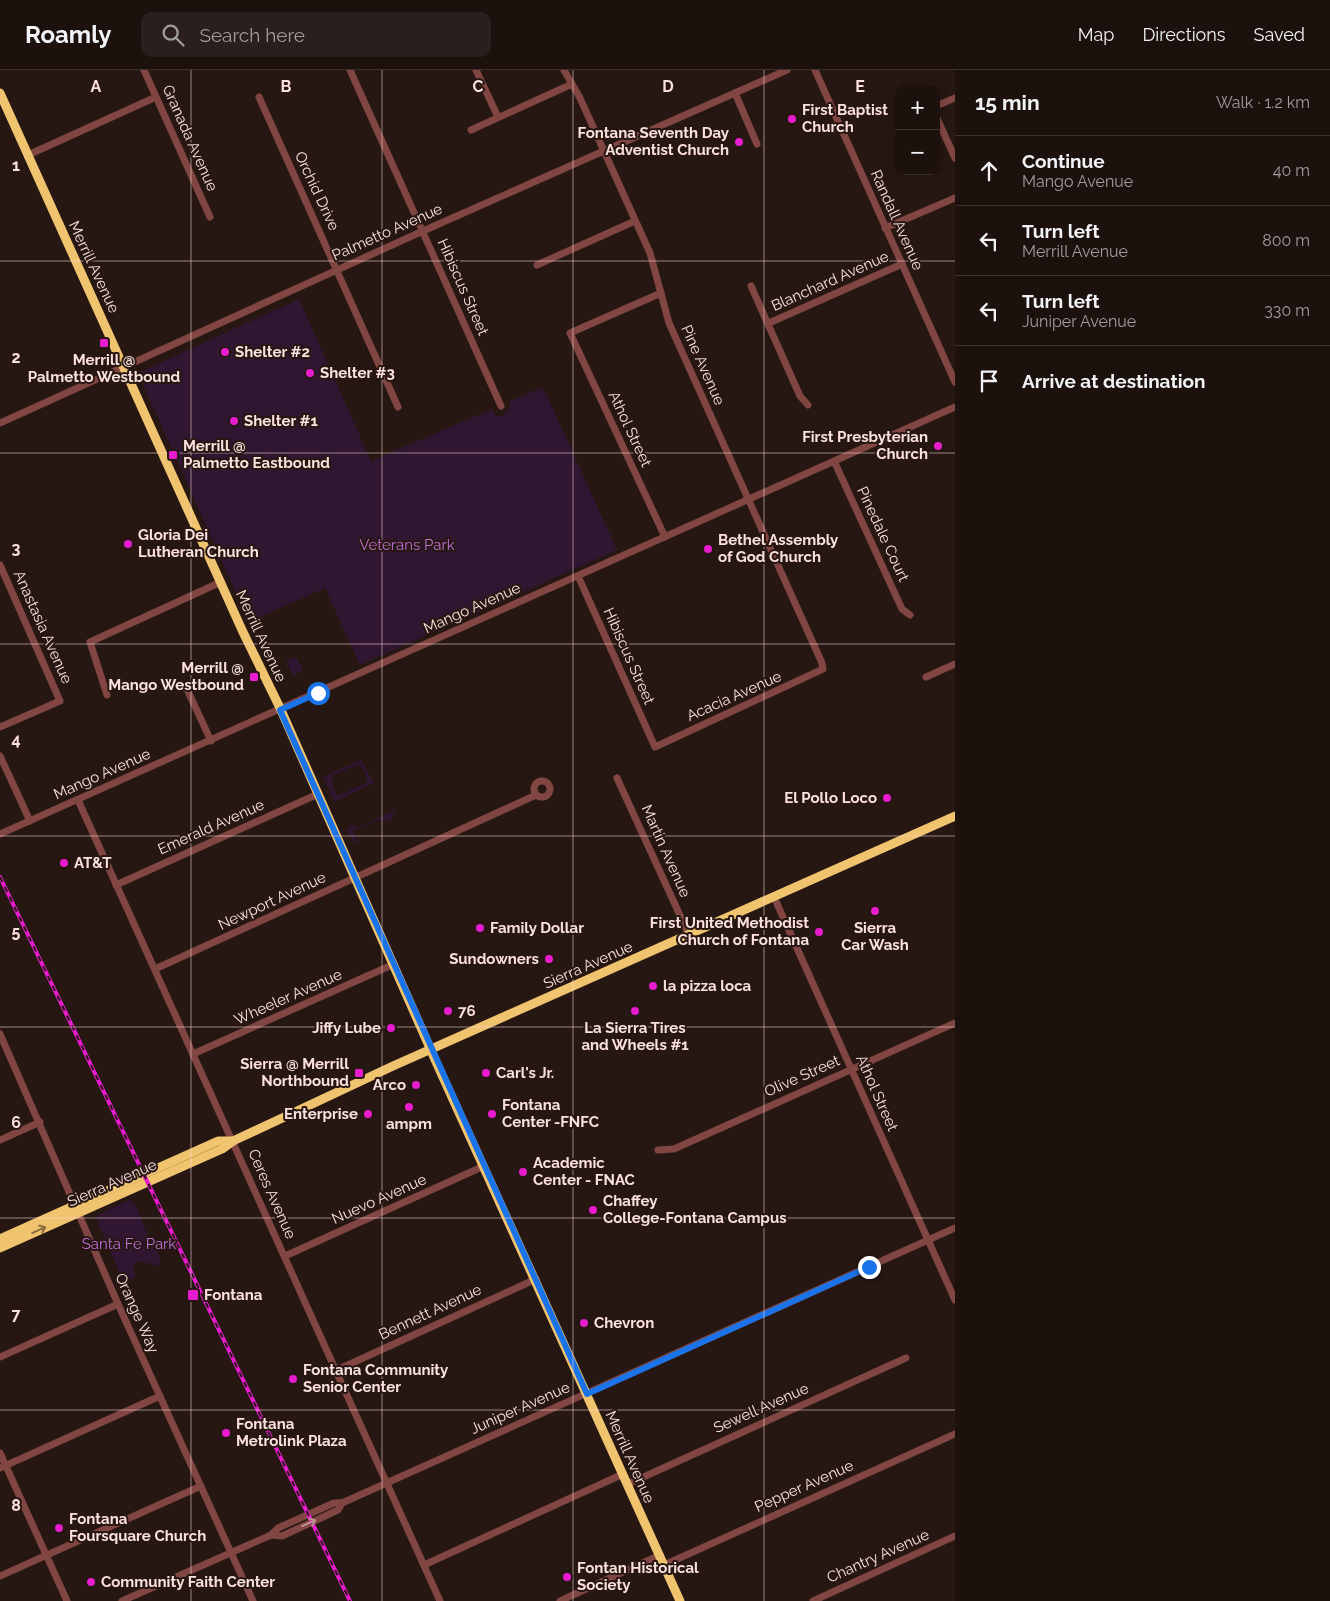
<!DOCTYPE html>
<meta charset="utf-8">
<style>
body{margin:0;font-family:Raleway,sans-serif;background:#2a1f1c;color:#f1f3f6}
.controls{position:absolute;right:15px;top:15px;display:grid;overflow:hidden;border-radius:10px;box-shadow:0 2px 8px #0003}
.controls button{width:45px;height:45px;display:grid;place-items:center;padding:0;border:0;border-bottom:1px solid #3b312e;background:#1d110e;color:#f1f3f6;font:25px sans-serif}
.stop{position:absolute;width:15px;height:15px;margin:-11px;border:4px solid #1a73e8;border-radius:50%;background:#fff}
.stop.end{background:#1a73e8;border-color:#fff;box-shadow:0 1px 5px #0008}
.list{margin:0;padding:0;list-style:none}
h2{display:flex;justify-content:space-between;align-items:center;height:65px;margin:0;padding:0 20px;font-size:21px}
h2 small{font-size:16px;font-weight:400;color:#a09d9e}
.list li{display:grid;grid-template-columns:32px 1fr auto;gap:15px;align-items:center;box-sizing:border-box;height:70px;padding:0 20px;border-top:1px solid #3b312e}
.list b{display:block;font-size:19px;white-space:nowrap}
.list p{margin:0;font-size:16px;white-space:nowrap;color:#a09d9e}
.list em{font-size:16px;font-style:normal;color:#a09d9e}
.icon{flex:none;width:28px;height:28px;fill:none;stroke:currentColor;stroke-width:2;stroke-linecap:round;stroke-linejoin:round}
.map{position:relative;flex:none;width:955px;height:1531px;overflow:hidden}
header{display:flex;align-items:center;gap:30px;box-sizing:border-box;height:70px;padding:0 25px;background:#1d110e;border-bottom:1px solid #3b312e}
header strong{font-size:24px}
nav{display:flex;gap:28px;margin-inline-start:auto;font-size:18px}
.search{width:350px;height:45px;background:#2a1f1c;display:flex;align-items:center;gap:12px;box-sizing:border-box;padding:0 18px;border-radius:10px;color:#a09d9e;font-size:19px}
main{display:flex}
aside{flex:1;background:#1d110e}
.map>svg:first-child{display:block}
.green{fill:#301630;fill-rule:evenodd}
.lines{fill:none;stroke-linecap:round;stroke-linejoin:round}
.minor{stroke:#814642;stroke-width:7}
.major{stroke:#f0c36e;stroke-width:9}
.rail-casing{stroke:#e81bce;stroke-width:4}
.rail{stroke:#271713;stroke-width:2;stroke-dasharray:5.5;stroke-linecap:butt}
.oneway{stroke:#8c6d40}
.oneway2{stroke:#be938f}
.route{stroke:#1a73e8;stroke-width:6}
.grid{fill:none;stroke:#fbe0dc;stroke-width:1;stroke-opacity:0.55}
.poi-dot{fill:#e81bce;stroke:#271713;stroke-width:2}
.labels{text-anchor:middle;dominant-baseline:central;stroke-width:4;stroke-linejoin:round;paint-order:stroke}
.poi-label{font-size:15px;font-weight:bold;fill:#fbe0dc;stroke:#271713;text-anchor:start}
.street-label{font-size:15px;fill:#fbe0dc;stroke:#271713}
.park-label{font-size:15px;fill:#be6ed5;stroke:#271713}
.grid-label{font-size:16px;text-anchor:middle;font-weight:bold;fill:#fbe0dc;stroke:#271713;stroke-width:4;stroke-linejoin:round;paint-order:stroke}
</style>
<header>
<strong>Roamly</strong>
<div class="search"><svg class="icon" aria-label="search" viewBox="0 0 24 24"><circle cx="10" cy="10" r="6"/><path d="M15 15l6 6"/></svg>Search here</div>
<nav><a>Map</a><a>Directions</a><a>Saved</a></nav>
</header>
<main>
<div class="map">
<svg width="955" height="1531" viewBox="0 0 955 1531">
<rect width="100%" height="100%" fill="#271713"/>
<g class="green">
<path d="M299 229 371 391 492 339 496 346H503L510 338V331L543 317 617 480 360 595 325 518 249 552 138 303Z"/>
<path d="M296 587 303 600 293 606 286 591Z"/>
<path d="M361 690 374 713 335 732 323 707ZM357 695 362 697 368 712 338 726 333 718 331 706Z"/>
<path d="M396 740 390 751 377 750 353 761 357 772 354 773 347 759 352 754 356 758Z"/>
<path d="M129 1130 135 1133C140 1148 147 1162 152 1177L158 1181 161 1191 157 1196 141 1191 132 1196 136 1206 128 1211 122 1209 96 1148 97 1145Z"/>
</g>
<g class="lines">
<g class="minor">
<path d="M144 0 210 147"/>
<path d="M350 0 501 336"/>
<path d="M476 0 498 47"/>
<path d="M564 0 580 28 650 183 669 253 822 593 823 599 655 677 578 506"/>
<path d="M815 0 955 312"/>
<path d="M735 23 757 74"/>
<path d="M259 27 398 337"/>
<path d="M936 36 955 28"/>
<path d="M936 46 955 88"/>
<path d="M471 60 572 14"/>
<path d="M28 85 156 27"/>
<path d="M885 158 955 128"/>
<path d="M537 195 635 151"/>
<path d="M751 216 800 326 808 335"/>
<path d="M661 223 570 263 665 467"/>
<path d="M769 253 902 194"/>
<path d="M0 353 423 161 787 0"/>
<path d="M834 391 902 539 910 545"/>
<path d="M0 495 60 631 0 657"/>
<path d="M926 607 955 594"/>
<path d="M186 617 211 671"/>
<path d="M107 625 90 572 221 512"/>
<path d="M0 686 30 751"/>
<path d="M617 708 689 865"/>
<circle cx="542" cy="719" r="8"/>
<path d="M78 730 440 1531"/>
<path d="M0 764 955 337"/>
<path d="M116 815 318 724"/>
<path d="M774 827 955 1230"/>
<path d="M155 899 536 725"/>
<path d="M0 964 118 1234 253 1531"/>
<path d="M193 984 394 894"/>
<path d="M0 1070 40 1052"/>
<path d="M658 1080 674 1079 955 953"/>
<path d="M285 1186 484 1096"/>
<path d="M0 1287 118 1234"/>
<path d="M337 1300 536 1209"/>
<path d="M0 1383 67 1531"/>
<path d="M0 1398 160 1326"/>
<path d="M628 1414 906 1288"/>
<path d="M271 1465 282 1466 338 1440 342 1433"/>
<path d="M424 1495 623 1404"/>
<path d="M664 1495 955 1364"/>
<path d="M0 1506 201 1416"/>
<path d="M122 1531 271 1465 278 1458 334 1433H342L955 1158"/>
<path d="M560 1531 660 1485"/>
<path d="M813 1531 955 1466"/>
</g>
<g class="major">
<path d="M0 23 242 560 281 640 437 994 680 1531"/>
<path d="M0 1169 218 1071H233"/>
<path d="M0 1178 222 1079 233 1071 393 996 955 746"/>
</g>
<g class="rail-casing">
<path id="rail" d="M0 807 350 1531"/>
</g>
<use href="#rail" class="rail"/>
</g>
<defs><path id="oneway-shaft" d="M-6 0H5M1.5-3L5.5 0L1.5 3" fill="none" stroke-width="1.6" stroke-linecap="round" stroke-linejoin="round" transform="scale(1.25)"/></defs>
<use class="oneway" href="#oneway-shaft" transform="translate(39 1160) rotate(-24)"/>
<use class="oneway2" href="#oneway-shaft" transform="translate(309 1453) rotate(-24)"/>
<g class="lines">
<path class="route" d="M318 623 280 640 587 1324 869 1197"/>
</g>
<path class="grid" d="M191 0V1531M382 0V1531M573 0V1531M764 0V1531M0 191H955M0 383H955M0 574H955M0 766H955M0 957H955M0 1148H955M0 1340H955"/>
<g class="poi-dot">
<circle cx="792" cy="49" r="5"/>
<circle cx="739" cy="72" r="5"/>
<rect x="99" y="268" width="10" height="10" rx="2.5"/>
<circle cx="225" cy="282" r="5"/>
<circle cx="310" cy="303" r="5"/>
<circle cx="234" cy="351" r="5"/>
<circle cx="938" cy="376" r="5"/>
<rect x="168" y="380" width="10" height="10" rx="2.5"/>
<circle cx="128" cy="474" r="5"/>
<circle cx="708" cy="479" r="5"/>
<rect x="249" y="602" width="10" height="10" rx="2.5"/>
<circle cx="887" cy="728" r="5"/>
<circle cx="64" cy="793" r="5"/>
<circle cx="875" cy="841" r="5"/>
<circle cx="480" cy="858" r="5"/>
<circle cx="819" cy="862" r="5"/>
<circle cx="549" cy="889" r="5"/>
<circle cx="653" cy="916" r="5"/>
<circle cx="448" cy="941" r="5"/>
<circle cx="635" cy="941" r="5"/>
<circle cx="391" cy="958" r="5"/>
<rect x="354" y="998" width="10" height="10" rx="2.5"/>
<circle cx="486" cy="1003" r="5"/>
<circle cx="416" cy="1015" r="5"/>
<circle cx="409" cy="1037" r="5"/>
<circle cx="368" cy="1044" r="5"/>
<circle cx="492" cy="1044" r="5"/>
<circle cx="523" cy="1102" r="5"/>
<circle cx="593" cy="1140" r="5"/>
<rect x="187" y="1219" width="12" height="12" rx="2.5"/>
<circle cx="584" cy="1253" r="5"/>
<circle cx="293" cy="1309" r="5"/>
<circle cx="226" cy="1363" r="5"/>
<circle cx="59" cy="1458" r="5"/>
<circle cx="567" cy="1507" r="5"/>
<circle cx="91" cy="1512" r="5"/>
</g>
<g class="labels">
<g class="poi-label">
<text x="802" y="40">First Baptist<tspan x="802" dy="17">Church</tspan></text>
<text x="729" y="63" text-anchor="end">Fontana Seventh Day<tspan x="729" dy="17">Adventist Church</tspan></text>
<text x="235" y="282">Shelter #2</text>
<text x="104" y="290" text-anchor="middle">Merrill @<tspan x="104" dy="17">Palmetto Westbound</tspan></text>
<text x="320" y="303">Shelter #3</text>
<text x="244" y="351">Shelter #1</text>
<text x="928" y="367" text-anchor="end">First Presbyterian<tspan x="928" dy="17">Church</tspan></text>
<text x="183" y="376">Merrill @<tspan x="183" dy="17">Palmetto Eastbound</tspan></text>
<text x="138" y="465">Gloria Dei<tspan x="138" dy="17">Lutheran Church</tspan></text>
<text x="718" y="470">Bethel Assembly<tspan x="718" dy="17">of God Church</tspan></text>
<text x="244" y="598" text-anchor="end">Merrill @<tspan x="244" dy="17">Mango Westbound</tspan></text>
<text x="877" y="728" text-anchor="end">El Pollo Loco</text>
<text x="74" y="793">AT&amp;T</text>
<text x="809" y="853" text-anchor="end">First United Methodist<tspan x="809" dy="17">Church of Fontana</tspan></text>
<text x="490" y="858">Family Dollar</text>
<text x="875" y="858" text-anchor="middle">Sierra<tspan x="875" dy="17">Car Wash</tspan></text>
<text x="539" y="889" text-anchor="end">Sundowners</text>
<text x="663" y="916">la pizza loca</text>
<text x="458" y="941">76</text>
<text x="381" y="958" text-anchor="end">Jiffy Lube</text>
<text x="635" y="958" text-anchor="middle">La Sierra Tires<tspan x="635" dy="17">and Wheels #1</tspan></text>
<text x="349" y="994" text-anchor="end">Sierra @ Merrill<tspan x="349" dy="17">Northbound</tspan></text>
<text x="496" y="1003">Carl's Jr.</text>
<text x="406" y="1015" text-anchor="end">Arco</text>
<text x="502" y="1035">Fontana<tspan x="502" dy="17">Center -FNFC</tspan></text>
<text x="358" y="1044" text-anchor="end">Enterprise</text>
<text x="409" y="1054" text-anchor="middle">ampm</text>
<text x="533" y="1093">Academic<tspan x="533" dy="17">Center - FNAC</tspan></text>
<text x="603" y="1131">Chaffey<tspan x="603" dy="17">College-Fontana Campus</tspan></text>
<text x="204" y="1225">Fontana</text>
<text x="594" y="1253">Chevron</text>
<text x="303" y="1300">Fontana Community<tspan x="303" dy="17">Senior Center</tspan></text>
<text x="236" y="1354">Fontana<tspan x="236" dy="17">Metrolink Plaza</tspan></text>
<text x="69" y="1449">Fontana<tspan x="69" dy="17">Foursquare Church</tspan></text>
<text x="577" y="1498">Fontan Historical<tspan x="577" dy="17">Society</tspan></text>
<text x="101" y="1512">Community Faith Center</text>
</g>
<g class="street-label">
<text transform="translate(190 68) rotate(66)">Granada Avenue</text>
<text transform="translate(317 121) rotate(65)">Orchid Drive</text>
<text transform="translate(897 150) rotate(66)">Randall Avenue</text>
<text transform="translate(387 162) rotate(-24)">Palmetto Avenue</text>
<text transform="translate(94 197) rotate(65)">Merrill Avenue</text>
<text transform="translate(830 211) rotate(-24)">Blanchard Avenue</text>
<text transform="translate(463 217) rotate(66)">Hibiscus Street</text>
<text transform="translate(703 295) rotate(66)">Pine Avenue</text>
<text transform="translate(630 359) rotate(65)">Athol Street</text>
<text transform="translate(883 464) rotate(65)">Pinedale Court</text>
<text transform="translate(472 538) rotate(-24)">Mango Avenue</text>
<text transform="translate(43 557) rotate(66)">Anastasia Avenue</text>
<text transform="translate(261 566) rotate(65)">Merrill Avenue</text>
<text transform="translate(629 586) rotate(66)">Hibiscus Street</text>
<text transform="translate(734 626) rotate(-24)">Acacia Avenue</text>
<text transform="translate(102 704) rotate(-24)">Mango Avenue</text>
<text transform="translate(211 757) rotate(-24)">Emerald Avenue</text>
<text transform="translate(666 781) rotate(66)">Martin Avenue</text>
<text transform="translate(272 831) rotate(-25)">Newport Avenue</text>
<text transform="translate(588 895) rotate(-24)">Sierra Avenue</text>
<text transform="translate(288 927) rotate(-24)">Wheeler Avenue</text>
<text transform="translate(802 1006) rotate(-24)">Olive Street</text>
<text transform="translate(877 1023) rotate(66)">Athol Street</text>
<text transform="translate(112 1113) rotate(-24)">Sierra Avenue</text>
<text transform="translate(272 1124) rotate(66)">Ceres Avenue</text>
<text transform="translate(379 1129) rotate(-24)">Nuevo Avenue</text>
<text transform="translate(430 1242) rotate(-25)">Bennett Avenue</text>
<text transform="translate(137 1243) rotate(66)">Orange Way</text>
<text transform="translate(520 1338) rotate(-24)">Juniper Avenue</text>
<text transform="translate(761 1338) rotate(-24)">Sewell Avenue</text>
<text transform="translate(630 1387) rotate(66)">Merrill Avenue</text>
<text transform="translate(804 1416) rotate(-24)">Pepper Avenue</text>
<text transform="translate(878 1486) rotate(-24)">Chantry Avenue</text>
</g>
<g class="park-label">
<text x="407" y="475">Veterans Park</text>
<text x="129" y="1174">Santa Fe Park</text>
</g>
</g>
<g class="grid-label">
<text x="96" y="22">A</text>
<text x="286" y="22">B</text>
<text x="478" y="22">C</text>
<text x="668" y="22">D</text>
<text x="860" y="22">E</text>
<text x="16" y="101">1</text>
<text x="16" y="293">2</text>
<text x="16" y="484">3</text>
<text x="16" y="675">4</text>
<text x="16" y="867">5</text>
<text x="16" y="1058">6</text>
<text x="16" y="1250">7</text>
<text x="16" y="1441">8</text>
</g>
</svg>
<div class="controls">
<button>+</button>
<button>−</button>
</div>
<div class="stop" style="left:318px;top:623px"></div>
<div class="stop end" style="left:869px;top:1197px"></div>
</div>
<aside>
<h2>15 min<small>Walk · 1.2 km</small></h2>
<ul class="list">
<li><svg class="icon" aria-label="ahead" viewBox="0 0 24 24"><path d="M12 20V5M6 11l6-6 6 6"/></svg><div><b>Continue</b><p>Mango Avenue</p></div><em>40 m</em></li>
<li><svg class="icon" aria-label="left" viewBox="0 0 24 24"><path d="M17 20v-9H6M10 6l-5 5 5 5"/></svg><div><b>Turn left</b><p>Merrill Avenue</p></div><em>800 m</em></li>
<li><svg class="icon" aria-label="left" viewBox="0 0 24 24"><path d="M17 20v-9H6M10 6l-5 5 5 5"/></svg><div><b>Turn left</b><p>Juniper Avenue</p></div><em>330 m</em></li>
<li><svg class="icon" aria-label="arrive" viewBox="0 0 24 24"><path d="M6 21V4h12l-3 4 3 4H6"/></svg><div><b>Arrive at destination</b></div></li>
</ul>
</aside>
</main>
